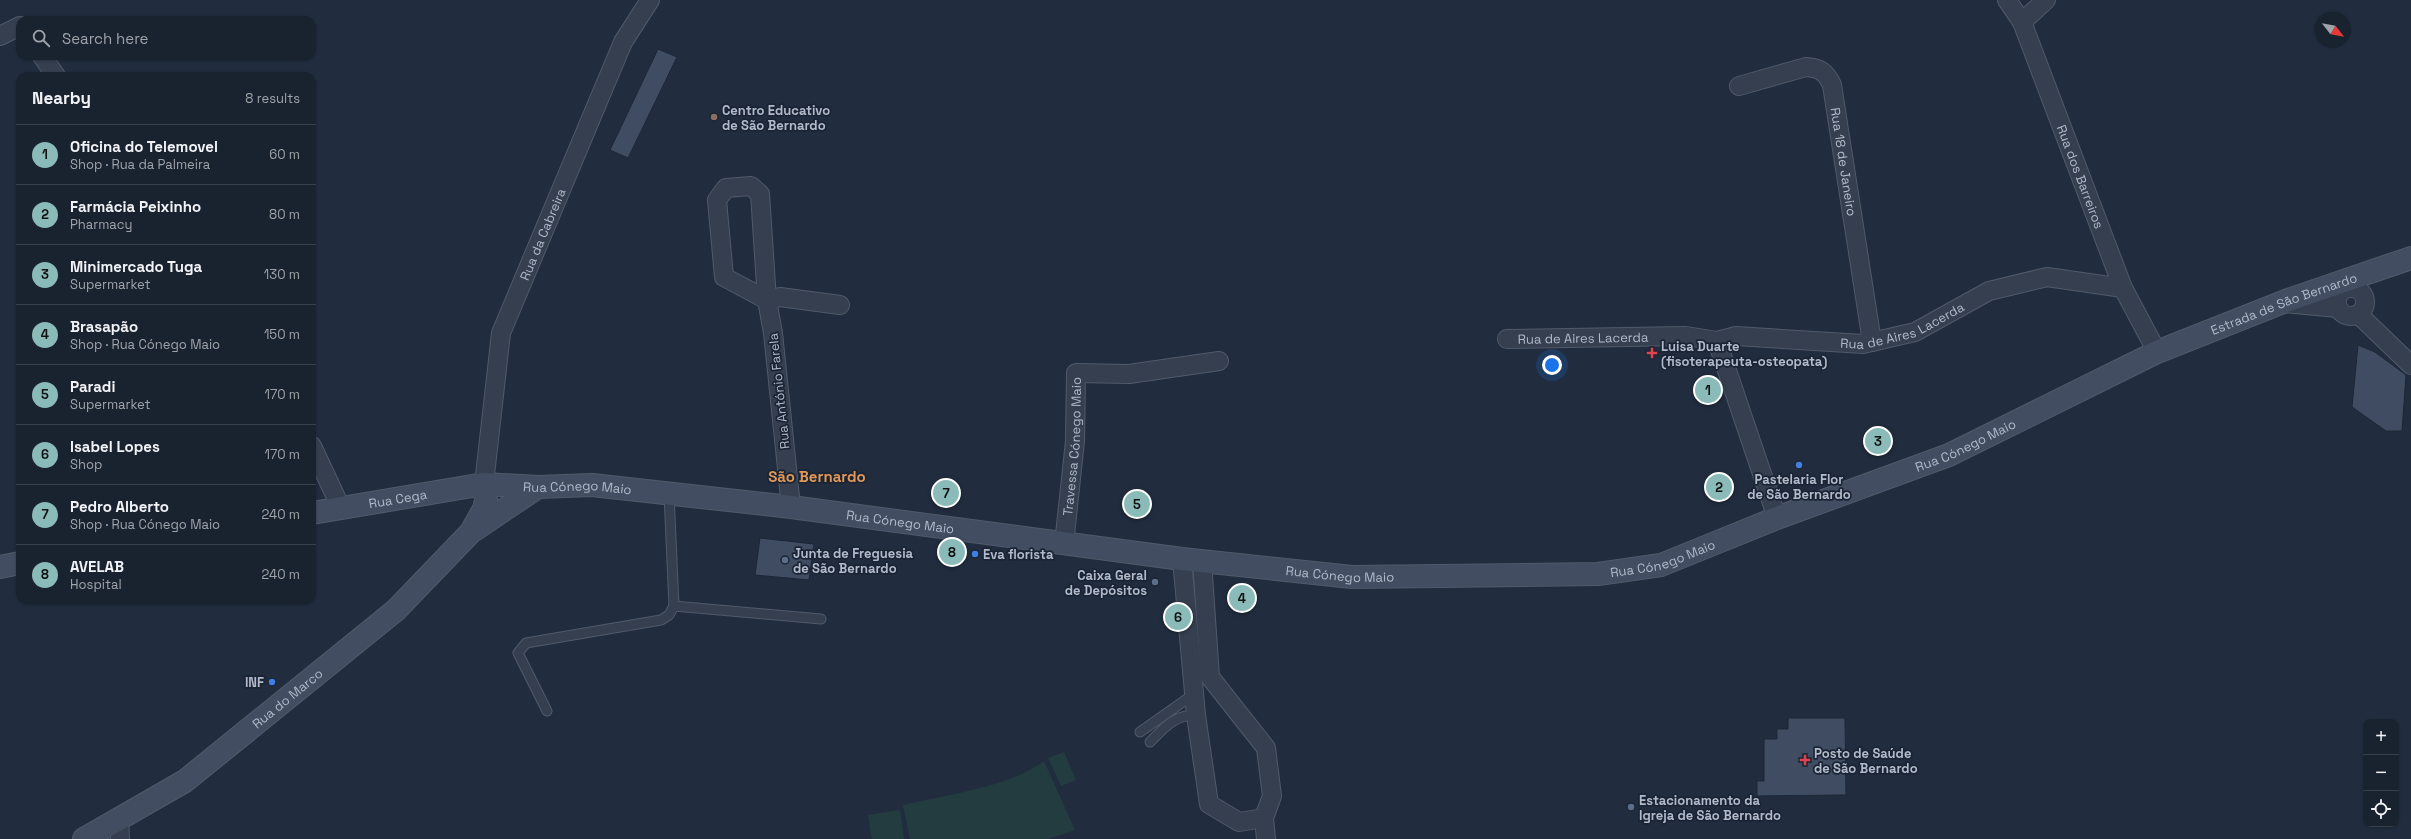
<!DOCTYPE html>
<meta charset="utf-8">
<style>
body{margin:0;font-family:"Space Grotesk",sans-serif;background:#262f3b;color:#f1f3f6}
.controls{position:absolute;right:12px;bottom:12px;display:grid;overflow:hidden;border-radius:8px;box-shadow:0 1px 3px #0004}
.controls button{width:36px;height:36px;display:grid;place-items:center;padding:0;border:0;border-bottom:1px solid #373f4b;background:#19222f;color:#f1f3f6;font:20px sans-serif}
.compass{position:absolute;left:2315px;top:12px;width:36px;height:36px;border-radius:50%;background:#19222f;box-shadow:0 1px 3px #0004;rotate:121deg}
.you{position:absolute;left:1552px;top:365px;width:14px;height:14px;margin:-10px;border:3px solid #fff;border-radius:50%;background:#1a73e8;box-shadow:0 0 0 6px #1a73e833}
.badge{display:grid;place-items:center;width:26px;height:26px;border-radius:50%;background:#8bbbb9;color:#111;font-size:13px;font-weight:700}
.pin{position:absolute;translate:-50% -50%;border:2px solid #fff;box-shadow:0 1px 4px #0006}
.list{margin:0;padding:0;list-style:none}
h2{display:flex;justify-content:space-between;align-items:center;height:52px;margin:0;padding:0 16px;font-size:17px}
h2 small{font-size:13px;font-weight:400;color:#9fa4aa}
.list li{display:grid;grid-template-columns:26px 1fr auto;gap:12px;align-items:center;box-sizing:border-box;height:60px;padding:0 16px;border-top:1px solid #373f4b}
.list b{display:block;font-size:15px;white-space:nowrap}
.list p{margin:0;font-size:13px;white-space:nowrap;color:#9fa4aa}
.list em{font-size:13px;font-style:normal;color:#9fa4aa}
.icon{flex:none;width:22px;height:22px;fill:none;stroke:currentColor;stroke-width:2;stroke-linecap:round;stroke-linejoin:round}
.map{position:relative;flex:none;width:2411px;height:839px;overflow:hidden}
.search{position:absolute;background:#19222f;box-shadow:0 1px 3px #0004;left:16px;top:16px;width:300px;height:44px;display:flex;align-items:center;gap:10px;box-sizing:border-box;padding:0 14px;border-radius:12px;color:#9fa4aa;font-size:15px}
.panel{position:absolute;background:#19222f;box-shadow:0 1px 3px #0004;left:16px;top:72px;width:300px;height:532px;border-radius:12px}
.map>svg:first-child{display:block}
.green{fill:#233c40}
.building{fill:#404c62;stroke:#1d2636}
.lines{fill:none;stroke-linecap:round;stroke-linejoin:round}
.service-casing{stroke:#515a6a;stroke-width:11}
.minor-casing{stroke:#515a6a;stroke-width:20}
.secondary-casing{stroke:#515a6a;stroke-width:24}
.service{stroke:#353f4f;stroke-width:9}
.minor{stroke:#353f4f;stroke-width:18}
.secondary{stroke:#434d62;stroke-width:22}
.education-dot{fill:#8d6e63;stroke:#1b2434;stroke-width:1.5}
.health-dot{fill:#e0444e;stroke:#1b2434;stroke-width:1.5}
.shop-dot{fill:#3f7fe0;stroke:#1b2434;stroke-width:1.5}
.service-dot{fill:#5c6f8a;stroke:#1b2434;stroke-width:1.5}
.labels{text-anchor:middle;dominant-baseline:central;stroke-width:3.5;stroke-linejoin:round;paint-order:stroke}
.poi-label{font-size:13px;font-weight:bold;fill:#b1baca;stroke:#1b2434;text-anchor:start}
.street-label{font-size:13px;fill:#b1baca;stroke:#1b2434}
.quarter-label{font-size:15px;font-weight:bold;fill:#df9858;stroke:#1b2434}
</style>
<div class="map">
<svg width="2411" height="839" viewBox="0 0 2411 839">
<rect width="100%" height="100%" fill="#212d3f"/>
<g class="green">
<path d="M1064 752 1076 780 1061 786 1048 758Z"/>
<path d="M1044 761 1075 830 1048 839H910L903 805C944 795 1011 787 1044 761Z"/>
<path d="M900 810 904 839H872L868 815Z"/>
</g>
<g class="building">
<path d="M658 49 677 57 628 158 610 150Z"/>
<path d="M2358 345 2375 352 2406 375 2402 431H2386L2352 407Z"/>
<path d="M760 538 814 544 809 580 755 575Z"/>
<path d="M1788 718H1845L1846 795 1757 796V781H1764V739H1777V729H1788Z"/>
</g>
<g class="lines">
<g class="service-casing">
<g id="service">
<path d="M669 494 674 606 821 619"/>
<path d="M547 711 518 653 526 643 661 620 669 615 674 606"/>
<path d="M1140 732 1194 694"/>
<path d="M1150 742C1165 727 1174 715 1196 715"/>
</g>
</g>
<g class="minor-casing">
<g id="minor">
<path id="s1" d="M2007 0 2022 22 2123 288 2157 352"/>
<path d="M2022 22 2046 0"/>
<path d="M0 36 20 26"/>
<path d="M42 56 56 76"/>
<path id="s2" d="M1739 86 1806 67C1820 68 1826 72 1832 85L1872 342"/>
<circle cx="2351" cy="302" r="14"/>
<path d="M2283 303 2338 308"/>
<path d="M2358 314 2411 365"/>
<path id="s3" d="M1507 339 1686 336 1717 341 1736 336 1863 344 1915 332 1989 291 2047 277 2123 288"/>
<path d="M1717 341 1777 518"/>
<path d="M312 446 341 508"/>
<path id="s4" d="M484 484 501 333 623 42 650 0"/>
<path d="M791 507 773 333 767 300 760 194 751 186 726 188 717 200 724 277 767 300 780 297 840 305"/>
<path id="s5" d="M1064 544 1075 441 1076 373 1129 374 1219 361"/>
<path d="M1182 559 1196 715 1209 804 1239 822 1264 818"/>
<path d="M1202 561 1210 677 1266 748 1272 796 1264 818 1266 839"/>
<path d="M119 818 120 839"/>
</g>
</g>
<g class="secondary-casing">
<g id="secondary">
<path id="s6" d="M312 513 484 484 538 487 592 485 791 507 1182 559 1352 577 1598 574 1661 565 1777 518 1949 455 2157 352 2291 299 2411 258"/>
<path d="M474 530 538 487"/>
<path d="M0 567 20 563"/>
<path id="s7" d="M84 839 185 781 396 610 471 532 484 509 486 500 484 484"/>
</g>
</g>
<use href="#service" class="service"/>
<use href="#minor" class="minor"/>
<use href="#secondary" class="secondary"/>
</g>
<circle class="education-dot" cx="714" cy="117" r="4"/>
<g class="health-dot">
<path d="M1650 347h4v4h4v4h-4v4h-4v-4h-4v-4h4z"/>
<path d="M1803 754h4v4h4v4h-4v4h-4v-4h-4v-4h4z"/>
</g>
<g class="shop-dot">
<circle cx="1799" cy="465" r="4"/>
<circle cx="975" cy="554" r="4"/>
<circle cx="272" cy="682" r="4"/>
</g>
<g class="service-dot">
<circle cx="785" cy="560" r="4"/>
<circle cx="1155" cy="582" r="4"/>
<circle cx="1631" cy="807" r="4"/>
</g>
<g class="labels">
<g class="poi-label">
<text x="722" y="110">Centro Educativo<tspan x="722" dy="15">de São Bernardo</tspan></text>
<text x="1661" y="346">Luisa Duarte<tspan x="1661" dy="15">(fisoterapeuta-osteopata)</tspan></text>
<text x="1799" y="479" text-anchor="middle">Pastelaria Flor<tspan x="1799" dy="15">de São Bernardo</tspan></text>
<text x="793" y="553">Junta de Freguesia<tspan x="793" dy="15">de São Bernardo</tspan></text>
<text x="983" y="554">Eva florista</text>
<text x="1147" y="575" text-anchor="end">Caixa Geral<tspan x="1147" dy="15">de Depósitos</tspan></text>
<text x="264" y="682" text-anchor="end">INF</text>
<text x="1814" y="753">Posto de Saúde<tspan x="1814" dy="15">de São Bernardo</tspan></text>
<text x="1639" y="800">Estacionamento da<tspan x="1639" dy="15">Igreja de São Bernardo</tspan></text>
</g>
<g class="street-label">
<text stroke="none"><textPath href="#s2" startOffset="181">Rua 18 de Janeiro</textPath></text>
<text stroke="none"><textPath href="#s1" startOffset="192">Rua dos Barreiros</textPath></text>
<text stroke="none"><textPath href="#s4" startOffset="259">Rua da Cabreira</textPath></text>
<text stroke="none"><textPath href="#s6" startOffset="2034">Estrada de São Bernardo</textPath></text>
<text stroke="none"><textPath href="#s3" startOffset="400">Rua de Aires Lacerda</textPath></text>
<text stroke="none"><textPath href="#s3" startOffset="76">Rua de Aires Lacerda</textPath></text>
<text transform="translate(779 391) rotate(-96)">Rua António Farela</text>
<text stroke="none"><textPath href="#s6" startOffset="1685">Rua Cónego Maio</textPath></text>
<text stroke="none"><textPath href="#s5" startOffset="98">Travessa Cónego Maio</textPath></text>
<text stroke="none"><textPath href="#s6" startOffset="268">Rua Cónego Maio</textPath></text>
<text stroke="none"><textPath href="#s6" startOffset="87">Rua Cega</textPath></text>
<text stroke="none"><textPath href="#s6" startOffset="593">Rua Cónego Maio</textPath></text>
<text stroke="none"><textPath href="#s6" startOffset="1361">Rua Cónego Maio</textPath></text>
<text stroke="none"><textPath href="#s6" startOffset="1036">Rua Cónego Maio</textPath></text>
<text stroke="none"><textPath href="#s7" startOffset="248">Rua do Marco</textPath></text>
</g>
<g class="quarter-label">
<text x="817" y="476">São Bernardo</text>
</g>
</g>
</svg>
<div class="controls">
<button>+</button>
<button>−</button>
<button><svg class="icon" aria-label="locate" viewBox="0 0 24 24"><circle cx="12" cy="12" r="6"/><path d="M12 2v4M12 18v4M2 12h4M18 12h4"/></svg></button>
</div>
<svg class="compass" viewBox="-18 -18 36 36"><path d="M0-13l5 13h-10z" fill="#e53935"/><path d="M0 13l5-13h-10z" fill="#9fa4aa"/></svg>
<div class="you"></div>
<div class="pin badge" style="left:1708px;top:390px">1</div>
<div class="pin badge" style="left:1719px;top:487px">2</div>
<div class="pin badge" style="left:1878px;top:441px">3</div>
<div class="pin badge" style="left:1242px;top:598px">4</div>
<div class="pin badge" style="left:1137px;top:504px">5</div>
<div class="pin badge" style="left:1178px;top:617px">6</div>
<div class="pin badge" style="left:946px;top:493px">7</div>
<div class="pin badge" style="left:952px;top:552px">8</div>
<div class="search"><svg class="icon" aria-label="search" viewBox="0 0 24 24"><circle cx="10" cy="10" r="6"/><path d="M15 15l6 6"/></svg>Search here</div>
<section class="panel">
<h2>Nearby<small>8 results</small></h2>
<ul class="list">
<li><span class="badge">1</span><div><b>Oficina do Telemovel</b><p>Shop · Rua da Palmeira</p></div><em>60 m</em></li>
<li><span class="badge">2</span><div><b>Farmácia Peixinho</b><p>Pharmacy</p></div><em>80 m</em></li>
<li><span class="badge">3</span><div><b>Minimercado Tuga</b><p>Supermarket</p></div><em>130 m</em></li>
<li><span class="badge">4</span><div><b>Brasapão</b><p>Shop · Rua Cónego Maio</p></div><em>150 m</em></li>
<li><span class="badge">5</span><div><b>Paradi</b><p>Supermarket</p></div><em>170 m</em></li>
<li><span class="badge">6</span><div><b>Isabel Lopes</b><p>Shop</p></div><em>170 m</em></li>
<li><span class="badge">7</span><div><b>Pedro Alberto</b><p>Shop · Rua Cónego Maio</p></div><em>240 m</em></li>
<li><span class="badge">8</span><div><b>AVELAB</b><p>Hospital</p></div><em>240 m</em></li>
</ul>
</section>
</div>
